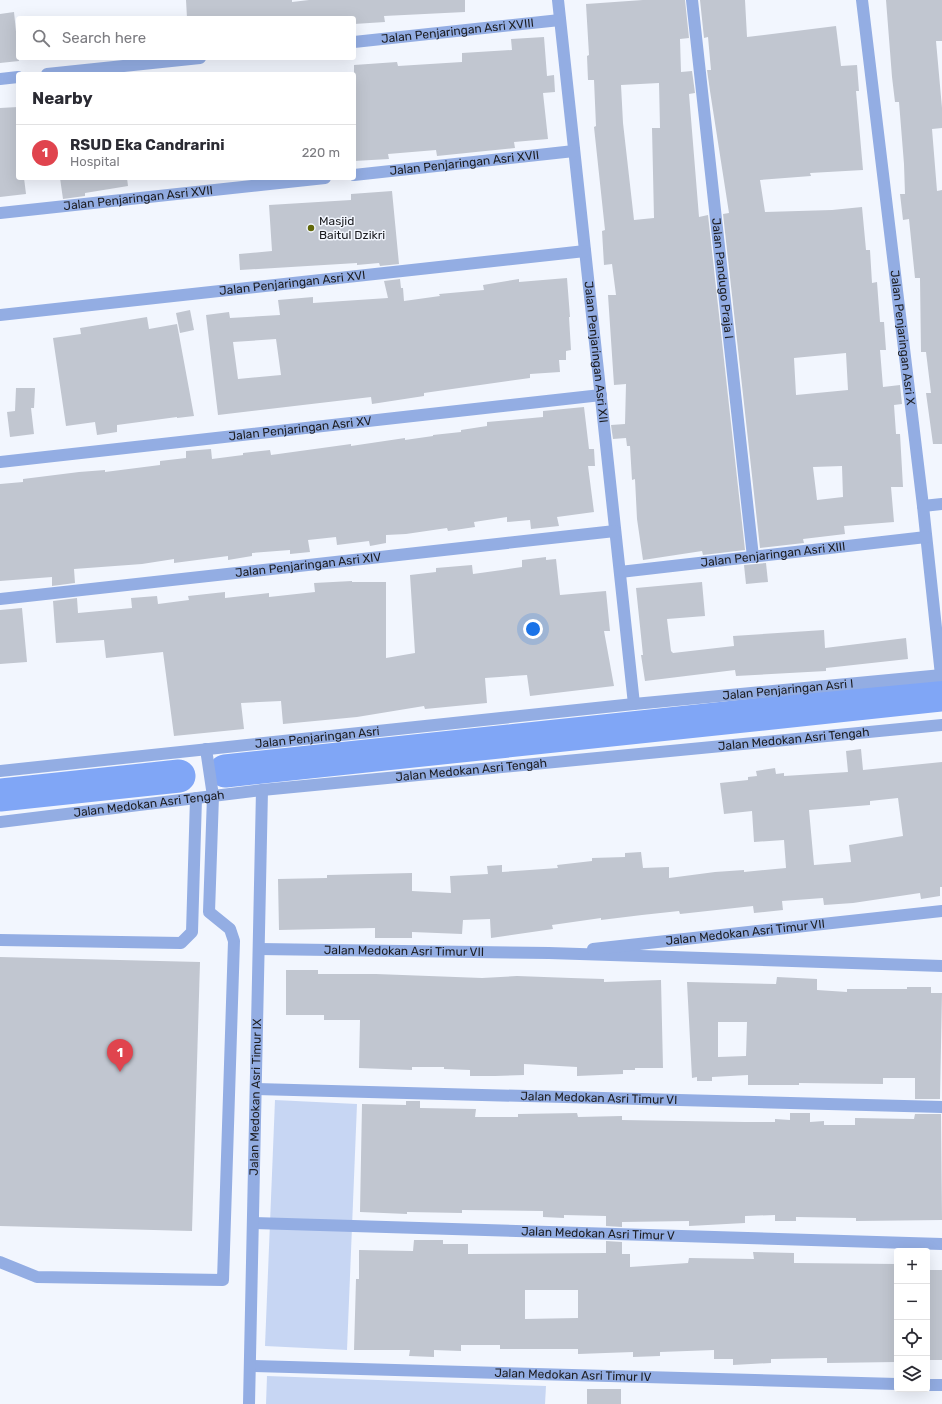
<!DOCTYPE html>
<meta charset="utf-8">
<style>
body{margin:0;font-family:Rubik,sans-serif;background:#f2f2f3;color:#2b2b33}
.controls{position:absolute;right:12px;bottom:12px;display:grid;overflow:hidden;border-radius:4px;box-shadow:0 4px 16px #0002}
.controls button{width:36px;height:36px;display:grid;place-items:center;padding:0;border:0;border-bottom:1px solid #e1e1e2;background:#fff;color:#2b2b33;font:20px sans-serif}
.you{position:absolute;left:533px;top:629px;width:14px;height:14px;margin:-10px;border:3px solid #fff;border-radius:50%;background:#1a73e8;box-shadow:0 0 0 6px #1a73e833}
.badge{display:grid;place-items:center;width:26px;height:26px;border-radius:50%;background:#62690b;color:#fff;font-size:13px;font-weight:700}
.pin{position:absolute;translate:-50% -33px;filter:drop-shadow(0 1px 2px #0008)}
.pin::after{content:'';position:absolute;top:21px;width:14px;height:12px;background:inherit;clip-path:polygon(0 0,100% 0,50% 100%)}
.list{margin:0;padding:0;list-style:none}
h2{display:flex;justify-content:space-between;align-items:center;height:52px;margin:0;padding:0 16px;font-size:17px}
h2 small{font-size:13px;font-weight:400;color:#7c7c81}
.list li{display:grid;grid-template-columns:26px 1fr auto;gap:12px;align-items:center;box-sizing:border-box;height:56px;padding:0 16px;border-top:1px solid #e1e1e2}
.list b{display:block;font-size:15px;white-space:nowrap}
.list p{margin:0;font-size:13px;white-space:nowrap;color:#7c7c81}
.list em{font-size:13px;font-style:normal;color:#7c7c81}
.icon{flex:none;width:22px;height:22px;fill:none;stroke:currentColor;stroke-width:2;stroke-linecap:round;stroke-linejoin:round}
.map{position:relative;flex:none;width:942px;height:1404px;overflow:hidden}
.search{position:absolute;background:#fff;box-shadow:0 4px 16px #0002;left:16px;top:16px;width:340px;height:44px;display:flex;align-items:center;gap:10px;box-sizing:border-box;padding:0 14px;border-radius:4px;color:#7c7c81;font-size:15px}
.panel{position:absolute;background:#fff;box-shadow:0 4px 16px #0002;left:16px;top:72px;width:340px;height:108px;border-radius:4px}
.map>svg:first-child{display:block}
.green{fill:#c7d6f3}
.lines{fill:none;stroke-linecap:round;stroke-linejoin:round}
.river{stroke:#80a6f6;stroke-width:33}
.building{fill:#c1c6d0;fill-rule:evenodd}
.minor{stroke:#93ade3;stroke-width:12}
.poi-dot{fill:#62690b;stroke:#f2f6fe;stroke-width:1.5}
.labels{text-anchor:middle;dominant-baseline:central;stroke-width:3;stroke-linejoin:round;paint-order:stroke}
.street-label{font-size:12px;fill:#1c1d21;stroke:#f2f6fe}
.poi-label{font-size:12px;fill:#1c1d21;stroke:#f2f6fe;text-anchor:start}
</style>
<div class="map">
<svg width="942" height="1404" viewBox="0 0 942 1404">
<rect width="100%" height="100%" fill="#f2f6fe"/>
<g class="green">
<path d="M275 1100 357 1104 347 1350 265 1346Z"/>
<path d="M267 1376 546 1386 545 1404H266Z"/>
</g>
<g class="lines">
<g class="river">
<path d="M225 771 942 695"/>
<path d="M0 795 179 776"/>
</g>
</g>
<g class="building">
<path d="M186 0H292V2L309 0H465V12L384 16 385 22 354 24V18H187Z"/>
<path d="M643 0H685L689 38 680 39 681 72 692 71 695 93 689 94 699 217 708 215 745 550 703 555 702 551 643 560 637 519 635 479 632 480 630 446H627L626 438 613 439 611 425 625 424 626 384 614 385 608 295H616L612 264 604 265 602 231 605 230 594 127 596 126 594 80H588L587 56 589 55 586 4ZM659 83 660 128H652L654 218 634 220 623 123 621 85Z"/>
<path d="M700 0H745L747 37 836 26 841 66 857 65 859 91H856L863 170 810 173 811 176 760 180 765 212 832 210 862 207 866 250H870L872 283 877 282 880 322H884L886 350H880L883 387 900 385 902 404 894 405 896 434H900L903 487H891L894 522 844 526 845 534 803 539 804 543 760 548 723 214 729 213 710 91 707 70H711L708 37 704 38ZM846 353 848 390 796 395 794 358ZM842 466 843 497 817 500 813 467Z"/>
<path d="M886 0H942V41H936L942 108V128L932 129 937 191 942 190V444H933L926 393H931L926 352H921L920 278H915L909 219 903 220 900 194H905L904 164 899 102H895L892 77Z"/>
<path d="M14 12 19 61 0 63V14Z"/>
<path d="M544 37 547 76 554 75 555 92 543 93 548 139 514 142 515 148 437 156 436 150 388 154 389 159 354 161V65L397 62 398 66 462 62V53L512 50 511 39Z"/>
<path d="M18 107V178H24L26 194 0 197V108Z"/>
<path d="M60 178H127L128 186 85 193V196L63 199Z"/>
<path d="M392 191 399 264 380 266 379 263 357 265V263L240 270 239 254 272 251 269 205 351 200V194Z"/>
<path d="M567 278 570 317H569L571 350 566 351V360H559L560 372 530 374V378L424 393V396L372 404 371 397 218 415 206 315 229 312 230 318 280 315 278 300 313 297V303L388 298 384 281 400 279 401 288H403L404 301 440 296 439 294 484 290 483 285 519 279V282ZM276 339 281 375 238 379 233 342Z"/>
<path d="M190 310 194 330 180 333 176 313Z"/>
<path d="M147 317 149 329 177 324 194 416 177 418V417L117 425V432L97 435 95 422 66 426 53 338 81 334 80 328Z"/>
<path d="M16 388H35L34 408H31L34 434 10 437 7 412 15 411Z"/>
<path d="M584 407 589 449H594L595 466H588L594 512 557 517 559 526 531 529 530 520 507 522V517L474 522 475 527 448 531 447 528 406 534 386 535V543L370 546 369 541 337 545 336 537 308 540 310 552 290 554V550L252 553V556L228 560V556L174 563V559L142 564 74 569 75 583 52 586V577L0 581V484L23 482V479L79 472 105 470V472L160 465V461L186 458V451L211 449 212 459 243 455V453L270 450 271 455 351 444V446L405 438V440L433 436V435L461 432V430L487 426V422L543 417V411Z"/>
<path d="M546 557V560L556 559 560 595 606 591 610 631H604L614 686 530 696 527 675 485 678 487 703 425 709 424 706 357 717 283 724 281 701 241 703 244 729 174 736 163 652 106 658 104 640 56 643 53 601 77 598 78 613 132 608 131 598 157 596 158 604 189 600 188 596 225 592V598L269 593V597L315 592 314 583 352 581V582H386V658L415 653 410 575 436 572V568L472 565 473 574 502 570 522 567V560Z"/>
<path d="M766 563 768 582 746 584 744 565Z"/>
<path d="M702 582 705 616 667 619 671 651 673 653 734 646 733 636 824 630 825 648 906 638 908 659 826 668V671L736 676 735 670 645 681 641 655H643L636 588Z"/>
<path d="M22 608 27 662 0 664V610Z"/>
<path d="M861 749 863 770 942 762V887H940V896L921 899 920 893 853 903 824 905 823 898 782 901 783 910 754 913 753 906 680 914 679 911 642 915 601 920V918L552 925 553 929 491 938 490 919 463 920 462 934 412 932V938H375V928L279 930 278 879 327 878V875L412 873V891L451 893 450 876 488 874 487 866 502 865V872L558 868 557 865 592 861V858L625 857V853L641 852 643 868 669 867V878L715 872 744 870V872L786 868 784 840 754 842 752 811 724 814 720 783 748 780V777L757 776 756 771 775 768 776 774 784 773V776L848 772 846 751ZM898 798 903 836 849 845 851 862 814 865 809 810 870 805V801Z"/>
<path d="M0 957 200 962 192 1231 0 1226Z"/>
<path d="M286 970H318V974H376L482 978 517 976 571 978 604 979V982L661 980 663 1068H635V1070H623V1074L577 1076V1067L524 1064V1075L495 1076H470V1070L444 1069V1067H412V1070L359 1068 360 1020H324V1015H286Z"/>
<path d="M777 977 817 979V990L847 992V989H907V987H931V993H942L940 1099H915V1078H883V1084L799 1083V1085H748V1075L712 1077V1081H697V1077L692 1078 687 982 776 984ZM718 1022H747L746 1056 718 1057Z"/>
<path d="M406 1101H420V1108L476 1109 475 1117H518V1114L577 1113 578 1117 622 1116V1120L745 1122H775V1119L790 1120V1113H810V1122L824 1121V1125H855V1118L914 1119 915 1114H941L942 1220 856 1221V1218L796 1217V1221H775V1215L745 1216V1223L689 1226V1221L622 1222V1227L606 1226V1216L564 1215V1218L543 1217V1211L462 1210V1213L407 1212V1214L360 1212 362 1104 406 1105Z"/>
<path d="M414 1240H443V1244H468V1254L606 1253V1241L622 1242V1254H630V1267L688 1263 689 1258 754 1259 753 1252 794 1253V1263L897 1264 896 1362 827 1363V1358L771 1359V1363L733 1365V1359H714V1350L660 1352V1356L633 1357V1352L578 1354V1349H500V1345H461V1351L434 1350V1357L409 1356 410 1350H354L356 1279H359V1250L413 1251ZM525 1290H578V1318L525 1319Z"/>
<rect x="927" y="1270" width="15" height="90"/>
<rect x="587" y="1389" width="34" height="15"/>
</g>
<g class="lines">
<g class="minor">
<path id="s1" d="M558 0 634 704"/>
<path id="s2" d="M692 0 753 557"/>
<path id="s3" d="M862 0 923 506 941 675"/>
<path id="s4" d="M354 42 560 20"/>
<path d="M47 74 200 58"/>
<path d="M0 79 18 77"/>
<path id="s5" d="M354 175 574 151"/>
<path id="s6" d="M0 213 325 178"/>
<path id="s7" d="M0 315 585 251"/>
<path id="s8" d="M0 462 601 395"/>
<path d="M923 506 942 504"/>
<path id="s9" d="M620 572 926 537"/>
<path id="s10" d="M0 599 615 531"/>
<path id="s11" d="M0 771 634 704 942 675"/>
<path id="s12" d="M0 822 262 790 942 725"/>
<path d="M0 940 181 943 192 932 196 798"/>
<path id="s13" d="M259 949 549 953 942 966"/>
<path id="s14" d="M593 949 942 911"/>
<path id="s15" d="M256 1089 942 1107"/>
<path id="s16" d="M253 1223 942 1244"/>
<path d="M0 1262 37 1277 223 1280 234 941 230 929 209 912 213 796 206 749"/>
<path id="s17" d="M250 1366 897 1384"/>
<path d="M927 1385H942"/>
<path id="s18" d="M249 1404 262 790"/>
</g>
</g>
<circle class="poi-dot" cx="311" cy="228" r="4"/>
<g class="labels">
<g class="street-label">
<text stroke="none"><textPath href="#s4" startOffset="104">Jalan Penjaringan Asri XVIII</textPath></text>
<text stroke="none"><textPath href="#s5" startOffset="111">Jalan Penjaringan Asri XVII</textPath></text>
<text stroke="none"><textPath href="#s6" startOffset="139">Jalan Penjaringan Asri XVII</textPath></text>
<text stroke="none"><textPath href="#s2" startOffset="280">Jalan Pandugo Praja I</textPath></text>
<text stroke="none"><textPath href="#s7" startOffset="294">Jalan Penjaringan Asri XVI</textPath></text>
<text stroke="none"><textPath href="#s3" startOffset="340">Jalan Penjaringan Asri X</textPath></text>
<text stroke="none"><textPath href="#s1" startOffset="354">Jalan Penjaringan Asri XII</textPath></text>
<text stroke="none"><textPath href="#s8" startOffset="302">Jalan Penjaringan Asri XV</textPath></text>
<text stroke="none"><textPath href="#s9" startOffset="154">Jalan Penjaringan Asri XIII</textPath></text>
<text stroke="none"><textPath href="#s10" startOffset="310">Jalan Penjaringan Asri XIV</textPath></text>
<text stroke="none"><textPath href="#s11" startOffset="792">Jalan Penjaringan Asri I</textPath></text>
<text stroke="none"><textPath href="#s11" startOffset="319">Jalan Penjaringan Asri</textPath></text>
<text stroke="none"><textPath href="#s12" startOffset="798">Jalan Medokan Asri Tengah</textPath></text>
<text stroke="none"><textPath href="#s12" startOffset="474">Jalan Medokan Asri Tengah</textPath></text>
<text stroke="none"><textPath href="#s12" startOffset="150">Jalan Medokan Asri Tengah</textPath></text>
<text stroke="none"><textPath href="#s14" startOffset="153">Jalan Medokan Asri Timur VII</textPath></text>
<text stroke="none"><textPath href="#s13" startOffset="145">Jalan Medokan Asri Timur VII</textPath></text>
<text stroke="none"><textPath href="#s18" startOffset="307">Jalan Medokan Asri Timur IX</textPath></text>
<text stroke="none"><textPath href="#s15" startOffset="343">Jalan Medokan Asri Timur VI</textPath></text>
<text stroke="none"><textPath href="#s16" startOffset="345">Jalan Medokan Asri Timur V</textPath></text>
<text stroke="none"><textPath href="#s17" startOffset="323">Jalan Medokan Asri Timur IV</textPath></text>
</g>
<g class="poi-label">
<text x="319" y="221">Masjid<tspan x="319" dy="14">Baitul Dzikri</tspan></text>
</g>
</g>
</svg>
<div class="controls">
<button>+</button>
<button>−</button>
<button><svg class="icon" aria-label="locate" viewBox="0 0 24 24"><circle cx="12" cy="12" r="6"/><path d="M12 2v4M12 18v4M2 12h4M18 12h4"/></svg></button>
<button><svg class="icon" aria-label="layers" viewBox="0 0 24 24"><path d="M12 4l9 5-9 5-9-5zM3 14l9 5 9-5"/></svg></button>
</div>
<div class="you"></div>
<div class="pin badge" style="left:120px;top:1072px;background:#e0444e">1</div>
<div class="search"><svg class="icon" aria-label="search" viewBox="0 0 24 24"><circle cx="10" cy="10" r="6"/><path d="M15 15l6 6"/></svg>Search here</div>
<section class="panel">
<h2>Nearby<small></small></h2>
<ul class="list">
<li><span class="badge" style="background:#e0444e">1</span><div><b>RSUD Eka Candrarini</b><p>Hospital</p></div><em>220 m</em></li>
</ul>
</section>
</div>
